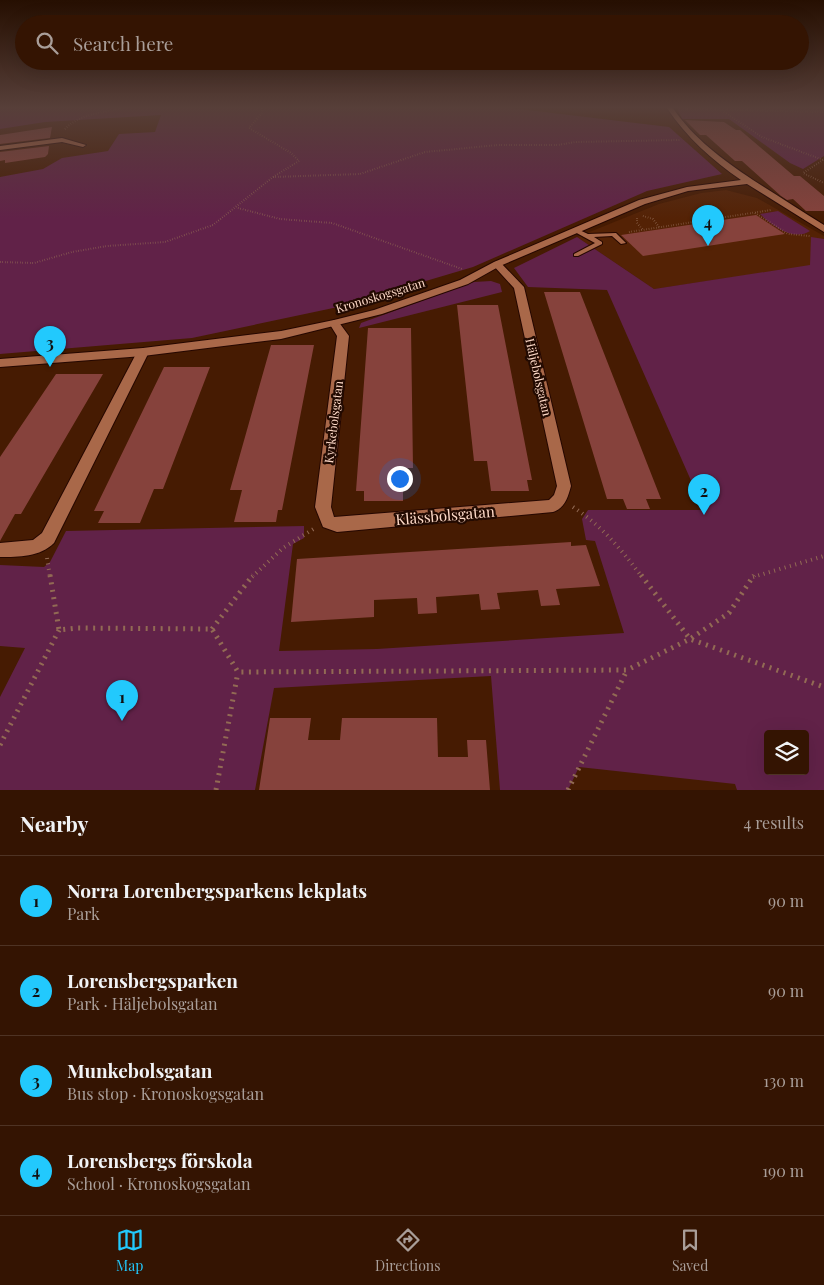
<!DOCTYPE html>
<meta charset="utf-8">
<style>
body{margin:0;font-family:"Playfair Display",serif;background:#3c1d0c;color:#f1f3f6}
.controls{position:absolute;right:15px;bottom:15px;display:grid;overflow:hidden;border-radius:5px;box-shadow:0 5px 20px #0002}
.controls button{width:45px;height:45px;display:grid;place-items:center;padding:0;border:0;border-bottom:1px solid #4e3324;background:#341402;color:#f1f3f6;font:25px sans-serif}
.you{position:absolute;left:399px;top:478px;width:18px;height:18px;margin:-12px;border:4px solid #fff;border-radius:50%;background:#1a73e8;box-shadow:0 0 0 8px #1a73e833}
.badge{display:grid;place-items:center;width:32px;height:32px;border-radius:50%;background:#22c9fd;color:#111;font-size:16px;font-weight:700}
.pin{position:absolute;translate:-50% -41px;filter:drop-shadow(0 1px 2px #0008)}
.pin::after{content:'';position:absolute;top:26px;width:18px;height:15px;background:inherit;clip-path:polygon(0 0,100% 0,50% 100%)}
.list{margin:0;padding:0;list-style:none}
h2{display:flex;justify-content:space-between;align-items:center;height:65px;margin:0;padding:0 20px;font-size:21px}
h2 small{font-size:16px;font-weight:400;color:#a99e99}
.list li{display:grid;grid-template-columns:32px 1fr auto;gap:15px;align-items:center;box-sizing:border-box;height:90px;padding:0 20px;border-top:1px solid #4e3324}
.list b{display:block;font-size:19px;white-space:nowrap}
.list p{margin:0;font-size:16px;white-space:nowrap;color:#a99e99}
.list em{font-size:16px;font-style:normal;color:#a99e99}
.icon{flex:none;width:28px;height:28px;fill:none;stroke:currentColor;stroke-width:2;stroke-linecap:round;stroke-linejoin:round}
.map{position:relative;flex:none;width:824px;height:790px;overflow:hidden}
.search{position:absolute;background:#341402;box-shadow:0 5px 20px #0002;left:15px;right:15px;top:15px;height:55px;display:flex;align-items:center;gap:12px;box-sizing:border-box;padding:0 18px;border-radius:28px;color:#a99e99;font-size:19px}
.sheet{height:425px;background:#341402}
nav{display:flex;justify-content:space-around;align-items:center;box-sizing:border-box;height:70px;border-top:1px solid #4e3324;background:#341402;font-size:14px;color:#a99e99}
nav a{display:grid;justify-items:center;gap:2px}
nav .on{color:#22c9fd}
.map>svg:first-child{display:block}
.built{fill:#542205}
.green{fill:#612248;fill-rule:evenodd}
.building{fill:#86423c}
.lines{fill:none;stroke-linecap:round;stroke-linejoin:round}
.lane-casing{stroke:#250700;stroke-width:2}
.street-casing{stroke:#250700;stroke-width:2}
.secondary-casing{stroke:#250700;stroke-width:2}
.path-far2{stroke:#926a54;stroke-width:2;stroke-dasharray:0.5 2;stroke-linecap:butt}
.path-far1{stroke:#926a54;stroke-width:4;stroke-dasharray:1 4.5;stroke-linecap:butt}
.path{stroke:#926a54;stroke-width:5;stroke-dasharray:2 5.5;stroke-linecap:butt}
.lane{fill:#a96849;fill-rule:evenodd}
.street{fill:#a96849;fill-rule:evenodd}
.secondary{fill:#a96849;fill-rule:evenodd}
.labels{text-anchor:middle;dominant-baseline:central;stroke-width:4.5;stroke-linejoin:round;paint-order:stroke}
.street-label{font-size:12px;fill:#fedac8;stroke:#220a01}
.near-street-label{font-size:15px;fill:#fedac8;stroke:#220a01}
</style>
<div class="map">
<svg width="824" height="790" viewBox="0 0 824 790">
<rect width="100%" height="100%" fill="#461b02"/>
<path class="built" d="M726 190 757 198 824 236V264L654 289 577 237 659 204 701 193Z"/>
<g class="green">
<path d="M0 108H511L669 127 722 174 647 191 473 267 338 307 192 338 0 354V177L43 169 62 158 108 151 119 134 155 132 161 115 45 122 0 129Z"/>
<path d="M679 108H824V156L803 169 790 163 729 119H682L678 110Z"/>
<path d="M778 211 810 231C794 242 771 225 760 214Z"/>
<path d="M577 237 654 289 810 265 811 237 824 239V790H737L735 784 579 767 568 790H500L491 676 274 688 255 790H0V697L25 648 0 646V565L44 567 50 562 66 531 304 526V538L293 544 279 651 377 649 624 633 595 541 586 540 582 519 588 510H704L607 290 528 287 514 268ZM768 734H805V771H768Z"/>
<path d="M491 281 500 284 502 292 359 328 361 323 474 282Z"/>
</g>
<g class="building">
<path d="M685 120 724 122 736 130H740L794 176H800L824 196V211H806L793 199 787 200 781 196 742 161H735L706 135H700Z"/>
<path d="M52 127 50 138 0 144V135Z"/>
<path d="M49 146 48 154 45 157 5 163V160L0 161V152Z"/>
<path d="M756 215 785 234 643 256 621 235Z"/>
<path d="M544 292H580L661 499H646L650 509H627L623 499H607Z"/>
<path d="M457 305H498L532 480H527L529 491H491L487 461H474Z"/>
<path d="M368 328H411L413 468H403V501H364V491H356Z"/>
<path d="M271 345H314L282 510H278L276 522H234L242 490H230Z"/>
<path d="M164 367H210L163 489H154L140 523H98L104 511H94Z"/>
<path d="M56 374H103L21 514H15L0 541V457Z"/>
<path d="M571 542V546L586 545 600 586 556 589 560 605 541 606 538 590 497 593 500 609 481 610 479 594 436 597 437 613 418 614 417 598 374 600V617L291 622 297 559Z"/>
<path d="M270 718H311L308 740H340L342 718H437L438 757H468L467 740H486L490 790H259Z"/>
</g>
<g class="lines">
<g class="lane-casing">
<path id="lane" d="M575 228 588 234 616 233 626 243 621 244 612 236 594 237 602 242V244L578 256H574V254L595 243 573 231 572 230Z"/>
</g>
<g class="street-casing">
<g id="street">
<path d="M62 138 86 145 83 147 62 142 0 150V146Z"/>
<path d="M497 261 500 262 524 287 571 486C568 497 565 508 553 512L337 532 323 527 315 507 337 336 329 323 334 320 338 321 349 336 331 507 334 517 549 500 554 495 557 486 514 288 492 264Z"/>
<path d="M143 348 149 352 54 543C40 557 19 557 0 557V543L33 540 42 533 137 352Z"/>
</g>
</g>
<g class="secondary-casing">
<path id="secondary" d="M667 108H673C694 139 722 159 753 180 775 194 800 210 824 225V232L747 184 688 191 645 204 500 266 468 284 382 314 281 339 143 356 0 367V359L143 348 281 331 334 320 374 310 460 280 494 262 639 200 687 187 741 180C712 160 687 138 667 108Z"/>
</g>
<g class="path-far2">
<path d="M685 109 824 112"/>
<path d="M724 112 762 137 823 160"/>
<path d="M65 129C79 114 103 113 122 108"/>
<path d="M823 160 803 173 824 183"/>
<path d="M273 177 360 174 425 152 498 145H558L575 142 680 140"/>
<path d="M238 208 280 219 332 223 462 269"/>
<path d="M755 213 788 234 810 236"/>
<path d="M643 216 653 219 659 227"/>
<path d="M637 218V223L643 230"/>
<path d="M629 232 771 210"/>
<path d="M0 262 34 263 72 252 107 246 165 242 213 225 273 177 299 161 291 153 249 128 262 113V108"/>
</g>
<g class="path-far1">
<path d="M573 507C603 527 620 548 642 577"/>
<path d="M47 558 50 577"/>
<path d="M252 577 283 548 315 528"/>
<path d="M753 577 824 556"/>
</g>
<g class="path">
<path d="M50 575 59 630 78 628 212 629 238 672 627 670 690 639 729 613 754 575"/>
<path d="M641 575 690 639 824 687"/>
<path d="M212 629 253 575"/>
<path d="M0 745 59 630"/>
<path d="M216 790 238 672"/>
<path d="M568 790 627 670"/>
</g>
<use href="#lane" class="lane"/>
<use href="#street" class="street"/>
<use href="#secondary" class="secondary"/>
</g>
<linearGradient id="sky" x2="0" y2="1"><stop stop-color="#260f01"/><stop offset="0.49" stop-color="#573f39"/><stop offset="1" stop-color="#573f39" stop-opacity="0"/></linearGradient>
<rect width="824" height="219" fill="url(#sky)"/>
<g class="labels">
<g class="street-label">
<text transform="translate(380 295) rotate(-17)">Kronoskogsgatan</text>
<text transform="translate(539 377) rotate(77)">Häljebolsgatan</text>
<text transform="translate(333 422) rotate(-83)">Kyrkebolsgatan</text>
</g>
<g class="near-street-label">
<text transform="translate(445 515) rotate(-5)">Klässbolsgatan</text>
</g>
</g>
</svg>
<div class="controls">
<button><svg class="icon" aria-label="layers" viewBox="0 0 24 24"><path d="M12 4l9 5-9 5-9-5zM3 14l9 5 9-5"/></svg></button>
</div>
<div class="you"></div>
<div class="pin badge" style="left:122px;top:721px">1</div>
<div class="pin badge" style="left:704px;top:515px">2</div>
<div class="pin badge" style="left:50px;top:367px">3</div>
<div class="pin badge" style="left:708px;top:246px">4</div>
<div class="search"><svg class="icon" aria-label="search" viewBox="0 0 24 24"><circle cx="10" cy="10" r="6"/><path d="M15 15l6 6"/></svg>Search here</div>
</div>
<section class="sheet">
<h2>Nearby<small>4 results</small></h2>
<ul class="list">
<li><span class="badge">1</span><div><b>Norra Lorenbergsparkens lekplats</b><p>Park</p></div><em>90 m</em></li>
<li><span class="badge">2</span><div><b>Lorensbergsparken</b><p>Park · Häljebolsgatan</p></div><em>90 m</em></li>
<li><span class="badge">3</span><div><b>Munkebolsgatan</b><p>Bus stop · Kronoskogsgatan</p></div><em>130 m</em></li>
<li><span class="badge">4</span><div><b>Lorensbergs förskola</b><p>School · Kronoskogsgatan</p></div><em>190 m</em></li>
</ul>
</section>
<nav>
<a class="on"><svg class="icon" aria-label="map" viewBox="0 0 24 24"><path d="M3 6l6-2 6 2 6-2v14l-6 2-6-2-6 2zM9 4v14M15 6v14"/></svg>Map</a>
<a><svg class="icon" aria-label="directions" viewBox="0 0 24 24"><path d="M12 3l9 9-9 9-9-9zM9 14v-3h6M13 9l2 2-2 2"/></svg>Directions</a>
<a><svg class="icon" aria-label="saved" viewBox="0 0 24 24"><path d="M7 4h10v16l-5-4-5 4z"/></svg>Saved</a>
</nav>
